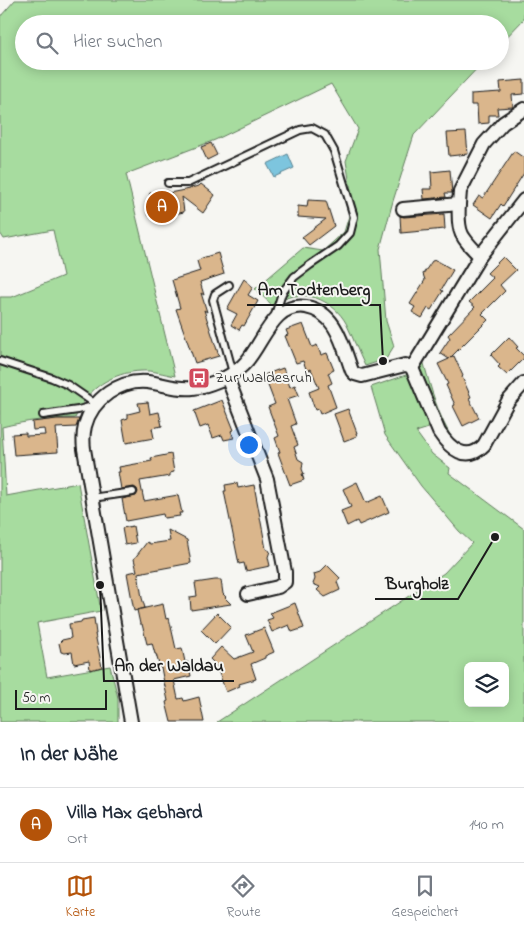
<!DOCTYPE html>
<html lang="de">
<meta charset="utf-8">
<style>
body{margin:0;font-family:"Indie Flower",sans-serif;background:#f2f2f3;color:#1f2937}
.controls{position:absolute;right:15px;bottom:15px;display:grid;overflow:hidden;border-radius:8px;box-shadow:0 2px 12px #0003}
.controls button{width:45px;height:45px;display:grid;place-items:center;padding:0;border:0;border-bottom:1px solid #e0e1e3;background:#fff;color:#1f2937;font:25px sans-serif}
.scale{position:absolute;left:15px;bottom:12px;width:92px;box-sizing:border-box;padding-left:5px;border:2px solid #1c1c1c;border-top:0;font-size:14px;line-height:18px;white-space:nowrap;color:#1c1c1c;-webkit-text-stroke:4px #f6f6f2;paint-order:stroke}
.you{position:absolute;left:248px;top:444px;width:18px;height:18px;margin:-12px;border:4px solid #fff;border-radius:50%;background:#1a73e8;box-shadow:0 0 0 8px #1a73e833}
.badge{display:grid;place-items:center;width:32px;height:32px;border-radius:50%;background:#b45309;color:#fff;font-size:16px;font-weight:700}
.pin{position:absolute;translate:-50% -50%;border:2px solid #fff;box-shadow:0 1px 5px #0006}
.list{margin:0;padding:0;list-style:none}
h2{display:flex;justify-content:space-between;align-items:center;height:65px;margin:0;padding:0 20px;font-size:21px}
h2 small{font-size:16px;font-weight:400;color:#747a83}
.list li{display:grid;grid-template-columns:32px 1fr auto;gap:15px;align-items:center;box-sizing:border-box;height:75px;padding:0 20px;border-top:1px solid #e0e1e3}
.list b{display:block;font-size:19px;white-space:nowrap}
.list p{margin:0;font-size:16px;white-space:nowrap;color:#747a83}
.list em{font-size:16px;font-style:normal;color:#747a83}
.icon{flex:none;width:28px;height:28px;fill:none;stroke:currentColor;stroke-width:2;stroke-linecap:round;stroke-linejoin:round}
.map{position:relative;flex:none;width:524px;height:722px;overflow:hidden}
.search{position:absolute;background:#fff;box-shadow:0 2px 12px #0003;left:15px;right:15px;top:15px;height:55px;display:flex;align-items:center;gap:12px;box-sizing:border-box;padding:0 18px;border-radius:28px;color:#747a83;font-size:19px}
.sheet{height:140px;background:#fff}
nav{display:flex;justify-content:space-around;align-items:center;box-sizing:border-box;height:70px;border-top:1px solid #e0e1e3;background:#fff;font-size:14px;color:#747a83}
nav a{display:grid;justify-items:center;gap:2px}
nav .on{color:#b45309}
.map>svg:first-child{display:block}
.green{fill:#a7dc9f;stroke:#627c5e;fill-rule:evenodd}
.water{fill:#7dc5de;stroke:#568190}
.building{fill:#dab68c;stroke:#1c1c1c}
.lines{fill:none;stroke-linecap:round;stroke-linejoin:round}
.lane-casing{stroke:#1c1c1c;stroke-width:10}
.street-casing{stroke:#1c1c1c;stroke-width:16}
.lane{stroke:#f6f6f2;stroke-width:6}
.street{stroke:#f6f6f2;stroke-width:12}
.labels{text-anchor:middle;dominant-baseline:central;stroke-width:4;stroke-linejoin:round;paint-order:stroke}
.poi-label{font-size:16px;fill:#1c1c1c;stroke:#f6f6f2;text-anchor:start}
.leader{fill:none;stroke:#1c1c1c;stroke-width:2}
.callout-dot{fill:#1c1c1c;stroke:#f6f6f2;stroke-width:2}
.callout-label{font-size:18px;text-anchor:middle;font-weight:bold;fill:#1c1c1c;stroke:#f6f6f2;stroke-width:4;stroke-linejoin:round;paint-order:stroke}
</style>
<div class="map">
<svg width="524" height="722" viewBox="0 0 524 722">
<rect width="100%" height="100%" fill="#f6f6f2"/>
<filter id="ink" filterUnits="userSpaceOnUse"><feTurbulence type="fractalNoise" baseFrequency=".02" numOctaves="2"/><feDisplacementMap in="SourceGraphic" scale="10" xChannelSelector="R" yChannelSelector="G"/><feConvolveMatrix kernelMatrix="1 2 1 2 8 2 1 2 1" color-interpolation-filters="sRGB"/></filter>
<g filter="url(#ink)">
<g class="green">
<path d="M15 0H524V19L500 44V24H24V61H484L414 135 393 201 380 249 386 321 394 346 386 359 365 366C358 352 353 337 346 323 334 302 309 290 286 298 281 300 276 303 272 305L255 289 303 248 323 251 344 232 353 203 346 161 358 129 331 84 215 140 126 174 175 376C164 374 152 370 141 371 119 372 96 383 84 401 80 406 78 413 75 418 51 418 25 421 2 427L6 496 78 483 101 611 37 623 47 677 110 666 118 698V722H0V297H12L63 276 53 230 4 239 0 233V17Z"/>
<path d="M423 360C430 386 439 419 454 441L438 425 416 432 432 454 450 468 449 473 524 529V722H217L444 573 472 543 459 531 421 486 385 435 377 407 371 387 406 375ZM468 666H505V703H468Z"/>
</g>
<path class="water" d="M288 154 294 168 274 177 267 164Z"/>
<g class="building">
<path d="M524 80V94L512 95 513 107 497 108 498 115H489V123L478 124 477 105H471V94L501 92 500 82Z"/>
<path d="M466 132 468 154 449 156 447 133Z"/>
<path d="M211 143 217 155 207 160 201 147Z"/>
<path d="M514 151 524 158V173L503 206 501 204 492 218 473 205 479 196 483 198Z"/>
<path d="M450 170 452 193H445L446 197 424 199 423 189H432L431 172Z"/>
<path d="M201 184 215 195 203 213 182 197 184 212 174 214 172 200 162 214H161L156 220 147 214 152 207 149 199 150 193 167 191 169 193 190 189V188L199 186Z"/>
<path d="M308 200 326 201 334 226 309 245 302 237 326 219 298 217V206L307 207Z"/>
<path d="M444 214 445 229 401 233 400 216 404 217Z"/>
<path d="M218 253 224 274 200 282 204 295 201 293 207 312 204 310 219 356 195 363 176 309 180 308 172 280 200 271 197 261 202 258Z"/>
<path d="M503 257 516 270 500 285 505 291 482 314 488 320 450 358 454 356 463 376 462 377 471 397 469 398 479 418 463 426 453 406 455 405 446 385 448 384 438 364 449 359 440 353 450 338 448 335 475 307 469 302 493 278 487 273Z"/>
<path d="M436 260 453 270 441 290 443 291 431 310 428 308 422 318 412 312 415 307 410 304 425 280 423 274 432 261Z"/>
<path d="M244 279 253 287 248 295 258 301 244 326 242 325 239 330 231 325 237 314 227 309Z"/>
<path d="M303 324 312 347 317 345 321 355 327 353 334 370 328 373 332 383 328 385 336 407 320 414 318 409 315 410 309 392 319 388 311 369 307 371 303 361 296 363 285 336 288 335 286 330Z"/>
<path d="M509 337 518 347 516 348 524 356V358L507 375 498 367 500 365 491 355Z"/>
<path d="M283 368 290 387 295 385 299 395 287 399 296 424 291 426 298 445 294 447 298 459 303 462 302 469 304 474H302L304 480 290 485 278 453 280 452 275 438 279 436 268 407 275 404 264 375Z"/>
<path d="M222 400 234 430 231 431 234 438 224 440 222 435 213 438 208 425 200 428 194 411Z"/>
<path d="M148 402 150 414 159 412 162 426 152 428 154 438 126 443 122 420 128 418V414L140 411 138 403Z"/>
<path d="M348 409 357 433H356L357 436 344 441 334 414Z"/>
<path d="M57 419H79L76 427 56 428 58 452 14 455 12 434 26 433V436L45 435 44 429 33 430 32 422Z"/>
<path d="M171 454 174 472 170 473V476L140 481 144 501 178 495 182 513H179L180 516 164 518 163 514 126 521 122 499 136 496 138 492 137 489 134 487 121 489 118 472H120L119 467 152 461 151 458Z"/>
<path d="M357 482 366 503 382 496 389 512 359 525 357 521 347 526 341 511 351 507 343 489Z"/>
<path d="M237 483 238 488 254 485 266 549 270 551 268 557 270 566 246 571 244 563 239 564 224 491H226L225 485Z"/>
<path d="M133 526 136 543 125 545 122 528Z"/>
<path d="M168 530 187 540 191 563 138 573 142 598 145 608 134 611 127 573 137 571 134 559 147 542 150 544 170 541Z"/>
<path d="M327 565 340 578 337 582 340 590 325 597 317 590 320 587 313 584 315 579 314 574 320 572Z"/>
<path d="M215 580H221L223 594 226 597 225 598 231 604 191 610 190 597 197 596 195 583Z"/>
<path d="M295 603 304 628 292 632 289 625 272 632 267 620 273 618 270 613Z"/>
<path d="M163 604 166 619 169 618 176 649 182 648 185 662H188L191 676 174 680 178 699 183 698 184 701 199 697 204 722H171L166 702 168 701 161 668H160L156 654H155L152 643 147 644 142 624H140L137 610Z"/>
<path d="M217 613 231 627 215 644 201 630Z"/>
<path d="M94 618 96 634H95L102 667 90 670 89 661 74 664 72 652 65 653 61 652 59 643 62 640 71 638 69 624 81 622 82 620Z"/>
<path d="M264 628 274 652 265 656V658L251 664 256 679 239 684 240 686 226 692 216 665 210 659 221 647 234 659 253 652 246 635Z"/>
</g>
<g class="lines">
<g class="lane-casing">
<g id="lane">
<path d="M168 183H188L300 130 312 128 325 135 334 151 354 217 350 233 338 246 310 265 294 277 282 293 275 315"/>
<path d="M229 285 215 294 213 300 233 373"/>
<path d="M0 361 52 378 68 385 97 405"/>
<path d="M43 415 78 410 93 406"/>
<path d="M92 498 133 492"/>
</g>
</g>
<g class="street-casing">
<g id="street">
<path d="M459 204C457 233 461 237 480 256"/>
<path d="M403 209 459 204 460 191 484 144 503 123 524 109"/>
<path d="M412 368 480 256 524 200"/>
<path d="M227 377 267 479 285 572V582L278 587 248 594"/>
<path d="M131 722 84 449C83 441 83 434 85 426 92 399 120 379 148 382 163 384 177 390 193 388 204 387 215 382 225 378 232 374 241 368 246 362 264 342 273 302 306 307 337 312 343 347 352 371L355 374 362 376 405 365 409 366 412 368 439 432C450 449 467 463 484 445L508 401 524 383"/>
</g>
</g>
<use href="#lane" class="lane"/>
<use href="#street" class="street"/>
</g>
</g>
<defs>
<g id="bus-square" transform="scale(1.125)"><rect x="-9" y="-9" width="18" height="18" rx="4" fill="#d1495b" stroke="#f6f6f2"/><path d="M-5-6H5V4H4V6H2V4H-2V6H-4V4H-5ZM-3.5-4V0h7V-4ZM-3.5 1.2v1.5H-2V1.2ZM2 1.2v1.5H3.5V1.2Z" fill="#fff"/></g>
</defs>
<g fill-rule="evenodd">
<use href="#bus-square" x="199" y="378"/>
</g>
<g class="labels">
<g class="poi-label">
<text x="215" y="378">Zur Waldesruh</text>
</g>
</g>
<path class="leader" d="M383 361L380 305H247M495 537L458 599H375M100 585L104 681H234"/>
<g class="callout-dot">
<circle cx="383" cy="361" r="5"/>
<circle cx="495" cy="537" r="5"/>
<circle cx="100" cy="585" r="5"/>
</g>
<g class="callout-label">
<text x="314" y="295">Am Todtenberg</text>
<text x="417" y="589">Burgholz</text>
<text x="169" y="671">An der Waldau</text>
</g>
</svg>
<div class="controls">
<button><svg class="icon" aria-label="layers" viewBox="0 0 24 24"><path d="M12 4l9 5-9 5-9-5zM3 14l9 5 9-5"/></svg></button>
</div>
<div class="scale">50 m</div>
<div class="you"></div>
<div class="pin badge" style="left:162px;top:207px">A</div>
<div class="search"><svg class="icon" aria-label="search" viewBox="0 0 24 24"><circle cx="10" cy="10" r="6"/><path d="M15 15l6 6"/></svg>Hier suchen</div>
</div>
<section class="sheet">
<h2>In der Nähe<small></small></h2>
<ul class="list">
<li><span class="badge">A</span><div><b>Villa Max Gebhard</b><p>Ort</p></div><em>140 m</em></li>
</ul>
</section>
<nav>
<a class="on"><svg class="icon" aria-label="map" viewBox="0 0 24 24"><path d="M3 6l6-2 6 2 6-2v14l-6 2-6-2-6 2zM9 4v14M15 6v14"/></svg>Karte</a>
<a><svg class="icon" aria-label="directions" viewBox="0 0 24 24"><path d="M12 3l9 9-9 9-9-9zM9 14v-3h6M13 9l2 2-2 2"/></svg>Route</a>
<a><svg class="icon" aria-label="saved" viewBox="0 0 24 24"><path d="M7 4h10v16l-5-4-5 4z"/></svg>Gespeichert</a>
</nav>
